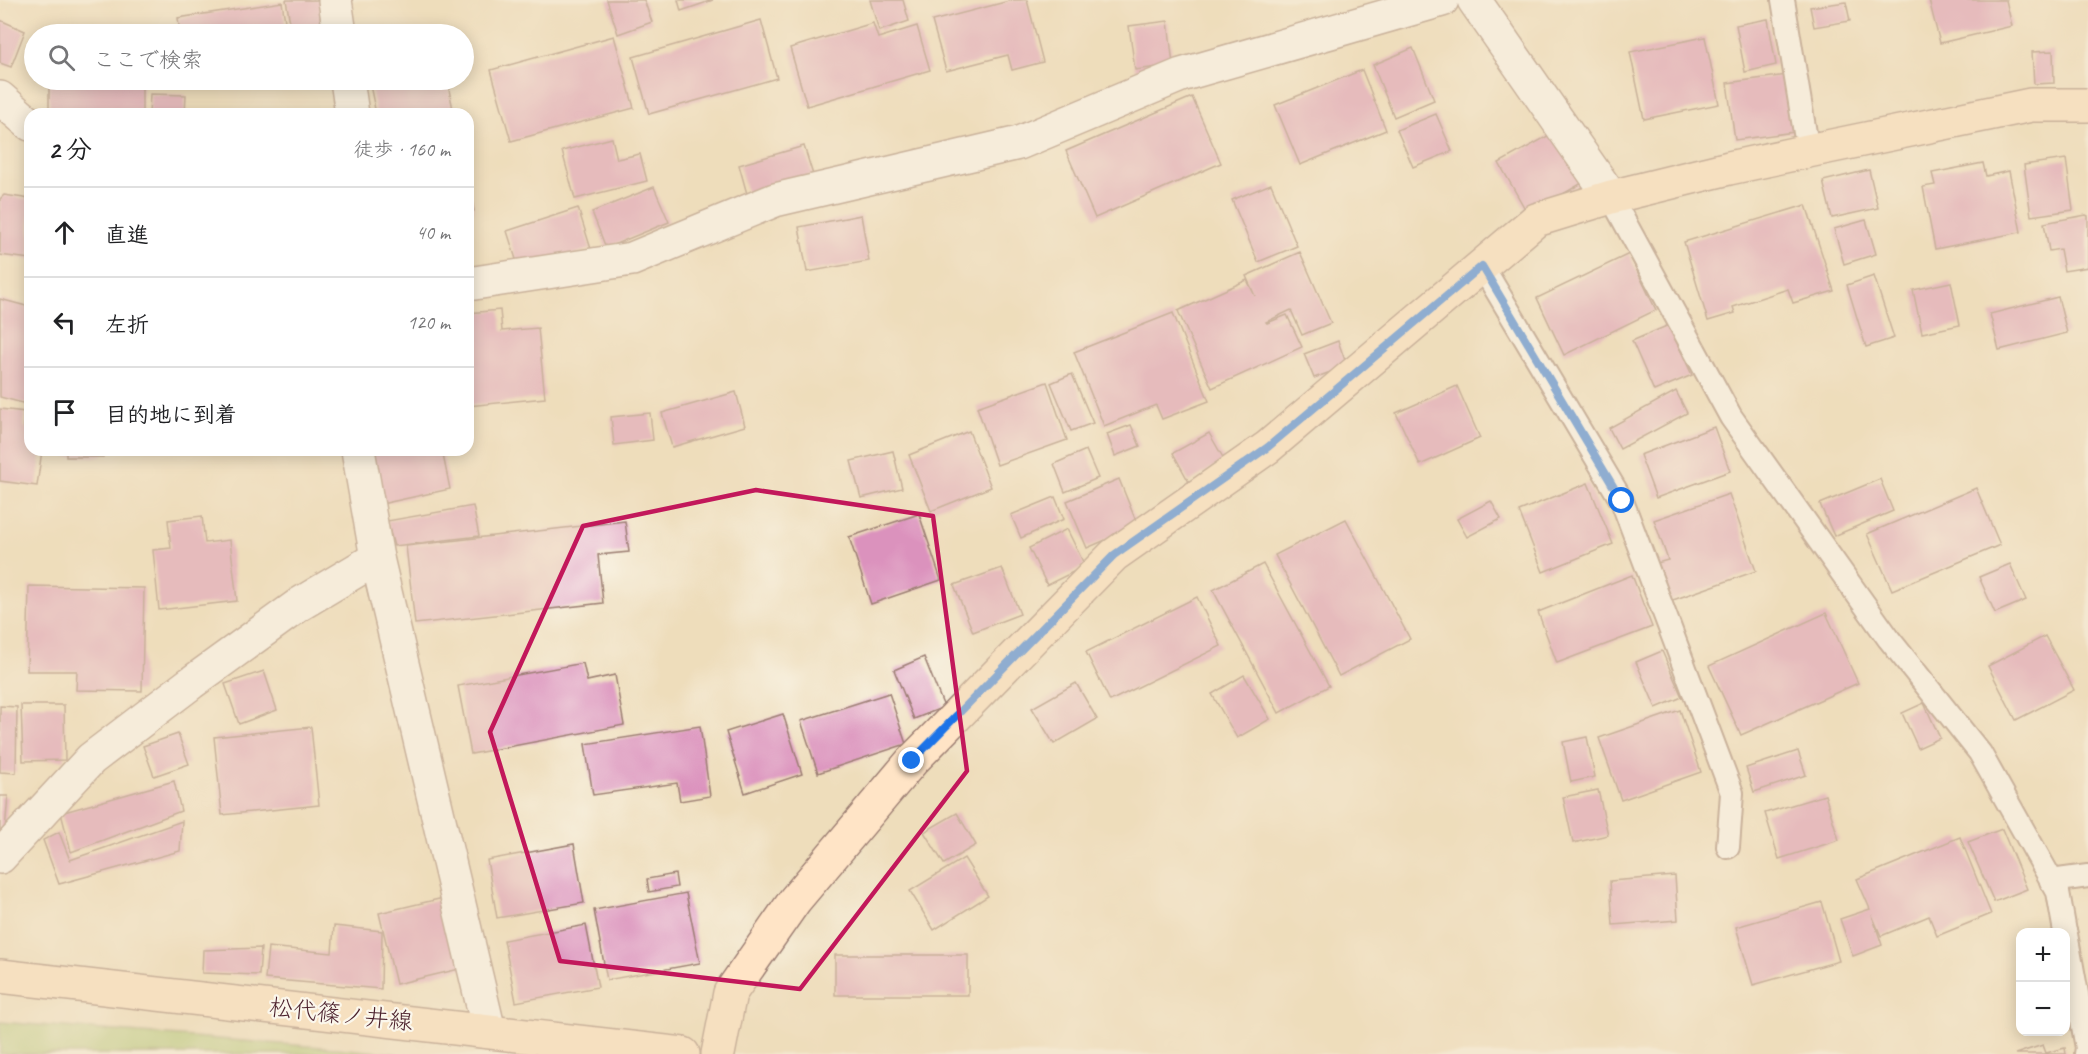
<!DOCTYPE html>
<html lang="ja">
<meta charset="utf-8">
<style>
body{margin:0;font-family:Caveat,"Klee One",sans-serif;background:#f6f6f6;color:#202124}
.controls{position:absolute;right:18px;bottom:18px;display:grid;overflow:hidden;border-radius:12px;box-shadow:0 3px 15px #0003}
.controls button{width:54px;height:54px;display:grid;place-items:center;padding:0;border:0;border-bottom:2px solid #e0e0e0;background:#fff;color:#202124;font:30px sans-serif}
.stop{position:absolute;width:18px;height:18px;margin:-14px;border:4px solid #1a73e8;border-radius:50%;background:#fff}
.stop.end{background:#1a73e8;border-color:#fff;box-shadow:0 2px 6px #0008}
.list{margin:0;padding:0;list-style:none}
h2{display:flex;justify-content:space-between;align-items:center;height:78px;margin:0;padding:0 24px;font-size:26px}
h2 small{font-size:20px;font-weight:400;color:#757577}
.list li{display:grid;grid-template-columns:39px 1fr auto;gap:18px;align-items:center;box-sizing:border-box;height:90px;padding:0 24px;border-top:2px solid #e0e0e0}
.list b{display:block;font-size:22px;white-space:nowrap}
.list em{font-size:20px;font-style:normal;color:#757577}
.icon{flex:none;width:33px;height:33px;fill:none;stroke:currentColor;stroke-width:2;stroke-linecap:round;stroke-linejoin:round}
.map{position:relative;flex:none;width:2088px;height:1054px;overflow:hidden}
.search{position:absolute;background:#fff;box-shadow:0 3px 15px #0003;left:24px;top:24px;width:450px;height:66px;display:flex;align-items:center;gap:15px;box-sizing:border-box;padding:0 21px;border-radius:33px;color:#757577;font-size:22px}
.panel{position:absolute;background:#fff;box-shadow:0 3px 15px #0003;left:24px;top:108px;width:450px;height:348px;border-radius:18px}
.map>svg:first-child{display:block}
.green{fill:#a4c46c;stroke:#77724c;stroke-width:1.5}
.building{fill:#db92bd}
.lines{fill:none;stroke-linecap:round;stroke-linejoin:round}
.lane-casing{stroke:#9c7e73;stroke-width:26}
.street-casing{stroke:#9c7e73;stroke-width:36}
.secondary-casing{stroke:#9c7e73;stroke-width:36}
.lane{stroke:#fff;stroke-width:22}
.street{stroke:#fff;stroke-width:33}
.secondary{stroke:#ffe4c6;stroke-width:33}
.route{stroke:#1a73e8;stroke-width:8}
.marked{fill:none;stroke:#c2185b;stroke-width:4.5;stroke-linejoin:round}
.labels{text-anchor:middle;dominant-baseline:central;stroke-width:4.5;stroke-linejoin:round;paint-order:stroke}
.street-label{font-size:24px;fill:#4a1f2b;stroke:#fbf7ec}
</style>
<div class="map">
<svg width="2088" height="1054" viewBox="0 0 2088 1054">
<rect width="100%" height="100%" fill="#fbf7ec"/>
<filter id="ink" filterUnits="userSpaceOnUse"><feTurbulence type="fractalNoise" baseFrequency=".0167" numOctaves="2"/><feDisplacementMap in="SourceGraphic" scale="12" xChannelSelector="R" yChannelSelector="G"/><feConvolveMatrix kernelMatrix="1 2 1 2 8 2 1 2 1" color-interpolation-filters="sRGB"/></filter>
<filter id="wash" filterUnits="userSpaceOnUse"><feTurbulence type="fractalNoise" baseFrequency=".008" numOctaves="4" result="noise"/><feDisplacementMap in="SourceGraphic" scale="24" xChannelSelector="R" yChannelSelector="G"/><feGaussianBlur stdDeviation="1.35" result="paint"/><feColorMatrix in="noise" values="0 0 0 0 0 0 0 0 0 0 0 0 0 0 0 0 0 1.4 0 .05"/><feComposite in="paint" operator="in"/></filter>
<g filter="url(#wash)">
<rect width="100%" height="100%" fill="#edb"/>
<path class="green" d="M0 1022 347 1049 398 1054H0Z"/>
<g id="blocks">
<g class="building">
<path d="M286 0H330L336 34H292Z"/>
<path d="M607 0H644L652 22 618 34Z"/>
<path d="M678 0H713L681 11Z"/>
<path d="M870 0H903L909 21 879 31Z"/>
<path d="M1013 0H1027L1043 62 1012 70 1008 55 946 71 932 21Z"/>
<path d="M1929 0H2006L2012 26 1940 43Z"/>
<path d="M282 2 287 34H180L178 18Z"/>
<path d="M1846 2 1850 21 1814 27 1810 7Z"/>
<path d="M1768 19 1776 65 1745 72 1736 25Z"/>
<path d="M0 20 25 31 11 67 0 63Z"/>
<path d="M761 20 777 78 649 114 633 57Z"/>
<path d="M1168 21 1173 65 1135 70 1129 26Z"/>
<path d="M873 23 878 38 917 26 930 70 807 106 790 48Z"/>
<path d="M614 36 634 108 511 141 491 70Z"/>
<path d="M1705 37 1719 104 1644 119 1630 52Z"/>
<path d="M1413 48 1434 100 1394 117 1373 65Z"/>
<path d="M2053 51 2054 83 2034 84 2032 52Z"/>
<path d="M1362 70 1386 130 1300 165 1275 105Z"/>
<path d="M1787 75 1794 132 1735 140 1727 83Z"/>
<path d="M396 80H447L454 114H376L370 85Z"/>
<path d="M142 81V114H49V83Z"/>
<path d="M150 94 186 95 185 114H149Z"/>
<path d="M1192 97 1221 163 1095 218 1066 151Z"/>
<path d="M1436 114 1452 151 1413 167 1397 130Z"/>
<path d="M1555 132 1584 182 1528 214 1499 163Z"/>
<path d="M612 138 617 159 640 154 647 181 575 199 562 151Z"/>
<path d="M804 146 813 175 747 194 739 165Z"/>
<path d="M2066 159 2073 210 2031 216 2024 165Z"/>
<path d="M1983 163 1986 176 2009 171 2021 232 1935 249 1923 187 1935 185 1932 173Z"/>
<path d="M1869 170 1878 208 1832 218 1823 181Z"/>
<path d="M468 180 474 211 468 212Z"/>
<path d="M1271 184 1297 246 1258 262 1232 200Z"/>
<path d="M654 187 669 222 606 248 592 212Z"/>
<path d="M4 195 30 199V259L0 255V199Z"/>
<path d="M1806 205 1834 291 1793 303 1788 289 1733 307 1735 313 1708 321 1684 242Z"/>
<path d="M578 208 591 249 520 272 507 231Z"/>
<path d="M861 215 869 261 807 272 799 227Z"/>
<path d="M2086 215 2088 216V267L2064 271 2060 249 2049 251 2044 223Z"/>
<path d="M1866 220 1876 254 1844 264 1834 229Z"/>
<path d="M1300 252 1331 323 1302 335 1291 310 1266 322 1267 323 1287 315 1302 347 1212 388 1178 311 1247 280 1255 296 1246 276Z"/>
<path d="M1629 254 1656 310 1564 355 1537 298Z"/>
<path d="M1874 276 1894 338 1866 347 1847 285Z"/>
<path d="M1951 282 1960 325 1922 333 1913 290Z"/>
<path d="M2058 297 2067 333 1999 350 1990 314Z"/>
<path d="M0 299 30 307V405L0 397Z"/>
<path d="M500 310 502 331 538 328 545 398 468 406V313Z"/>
<path d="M1173 313 1209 401 1162 419 1156 405 1104 426 1074 352Z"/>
<path d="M1669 325 1692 375 1654 391 1632 341Z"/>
<path d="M1338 341 1347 366 1314 378 1304 354Z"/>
<path d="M1072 374 1093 423 1071 431 1051 383Z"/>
<path d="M1047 382 1067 440 997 465 977 407Z"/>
<path d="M1457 386 1480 438 1420 465 1396 413Z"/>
<path d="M1676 391 1687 413 1620 449 1609 428Z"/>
<path d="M736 392 745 426 672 447 662 413Z"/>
<path d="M0 409 25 412 24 427 30 428V450H42L37 486 0 481Z"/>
<path d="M650 413 653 440 614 445 611 417Z"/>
<path d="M1131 425 1140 446 1115 456 1107 434Z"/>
<path d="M1714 427 1730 471 1656 498 1640 455Z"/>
<path d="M969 431 991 487 931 511 909 455Z"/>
<path d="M1209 433 1225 461 1189 482 1173 453Z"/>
<rect x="66" y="450" width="37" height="7"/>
<path d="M370 450H442L450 489 381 504Z"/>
<path d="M1086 450 1098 478 1065 492 1054 464Z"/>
<path d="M893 451 902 488 861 498 851 461Z"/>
<path d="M1119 479 1138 526 1087 548 1067 501Z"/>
<path d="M1880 479 1893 511 1834 536 1820 504Z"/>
<path d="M1588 483 1613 544 1543 572 1519 511Z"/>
<path d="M1976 488 2000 545 1892 590 1867 534Z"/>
<path d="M1729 494 1756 571 1670 601 1657 563 1668 560 1654 520Z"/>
<path d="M1055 497 1064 519 1021 538 1011 515Z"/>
<path d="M1491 501 1501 519 1467 537 1457 519Z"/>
<path d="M473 506 479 536 394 546 387 521Z"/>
<path d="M919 514 941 580 871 604 849 537Z"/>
<path d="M202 516 205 543 230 540 237 601 159 610 153 550 171 548 168 520Z"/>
<path d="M1346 519 1410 639 1339 676 1275 555Z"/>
<path d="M625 521 629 552 598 555 603 603 415 624 406 546Z"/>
<path d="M1067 529 1085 566 1047 585 1029 548Z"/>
<path d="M1263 564 1329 686 1279 713 1213 590Z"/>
<path d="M2010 564 2026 600 1995 613 1979 577Z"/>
<path d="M1002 568 1020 614 973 632 954 585Z"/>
<path d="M1632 575 1652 627 1557 663 1538 612Z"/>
<path d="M29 586 144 588 142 691 76 690 77 671H27Z"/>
<path d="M1197 597 1221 646 1110 701 1086 652Z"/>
<path d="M1826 613 1858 683 1741 735 1709 666Z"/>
<path d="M2045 636 2074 690 2016 720 1988 666Z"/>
<path d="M1662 651 1682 697 1656 708 1636 662Z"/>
<path d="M924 657 944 707 914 719 894 670Z"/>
<path d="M583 663 587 681 615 675 624 725 471 754 458 686Z"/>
<path d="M264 671 277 710 239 724 225 684Z"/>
<path d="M1244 675 1270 719 1237 738 1212 694Z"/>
<path d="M1076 683 1097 719 1054 744 1032 708Z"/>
<path d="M889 693 906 744 818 773 801 721Z"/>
<path d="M1924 703 1940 738 1918 748 1902 713Z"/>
<path d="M21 705H64L65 760 23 761Z"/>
<path d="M0 706 17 707 16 773 0 772Z"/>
<path d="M1680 710 1701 772 1621 800 1599 738Z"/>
<path d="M783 714 802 774 745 793 726 732Z"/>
<path d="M700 726 710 796 680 801 677 783 593 795 585 744Z"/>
<path d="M311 727 319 805 222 815 214 737Z"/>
<path d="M178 734 189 764 154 776 143 746Z"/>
<path d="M1587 737 1595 777 1571 782 1563 742Z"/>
<path d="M1798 751 1806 775 1754 792 1746 768Z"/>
<path d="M174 781 181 811 71 852 61 813Z"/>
<path d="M1598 790 1608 835 1573 843 1563 797Z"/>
<path d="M1825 795 1839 840 1779 859 1765 813Z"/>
<path d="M0 796H8L5 830H0Z"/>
<path d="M957 813 976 845 944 864 924 832Z"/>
<path d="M182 821 180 851 59 884 43 840 59 832 70 860Z"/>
<path d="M2002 829 2027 889 1994 902 1968 842Z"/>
<path d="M1960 837 1991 914 1937 936 1929 916 1881 936 1872 915 1882 945 1853 956 1840 919 1870 909 1857 879Z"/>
<path d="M574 844 584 903 497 918 487 860Z"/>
<path d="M964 858 988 896 934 930 910 891Z"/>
<path d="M675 874 677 887 649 892 647 879Z"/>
<path d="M1675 876 1678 920 1613 925 1610 881Z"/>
<path d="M686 893 700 963 607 980 594 910Z"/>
<path d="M452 896 468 967 396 984 379 913Z"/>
<path d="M1822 902 1839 961 1753 985 1736 927Z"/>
<path d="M586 925 598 987 516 1002 504 940Z"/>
<path d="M334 926 382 931 381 989 265 979 268 947 332 953Z"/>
<path d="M261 948 259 975 202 973 203 950Z"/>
<rect x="835" y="955" width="133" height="40"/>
<path d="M2043 1045 2046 1053 2065 1048 2066 1054H2015Z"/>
</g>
</g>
</g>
<g filter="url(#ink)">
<use href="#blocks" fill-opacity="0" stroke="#9c7e73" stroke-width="1.5"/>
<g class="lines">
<g class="lane-casing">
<g id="lane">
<path d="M1783 0 1808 151"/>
<path d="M1611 197 1731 417 1889 639 1980 753 2058 892 2065 932"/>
<path d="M1482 266 1622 501 1732 793 1728 847"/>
<path d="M2051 881 2088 876"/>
<path d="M2066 934 2087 1048 2086 1054"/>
</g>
</g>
<g class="street-casing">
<g id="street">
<path d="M335 0 340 34"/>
<path d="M1474 0 1611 197"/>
<path d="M347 80 352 114"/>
<path d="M0 98 30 124"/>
<path d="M468 284 632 259 775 200 1019 143 1181 75 1442 0"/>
<path d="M358 450 377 558 489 1031"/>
<path d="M0 857 91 759 191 683 300 604 377 558"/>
</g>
</g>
<g class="secondary-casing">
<g id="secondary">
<path d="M0 976 683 1054"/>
<path d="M718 1054 730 993 795 900 912 761 1114 555 1268 447 1536 220 1611 197 1729 168 1808 151 2031 105H2088"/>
</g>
</g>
<use href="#lane" class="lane"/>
<use href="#street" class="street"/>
<use href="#secondary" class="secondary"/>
</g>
</g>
<g class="lines" filter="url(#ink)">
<path class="route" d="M912 761 1114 555 1268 447 1482 266 1622 501"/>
</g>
<path d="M0 0H2088V1054H0ZM756 490 933 516 967 771 800 989 560 961 490 732 583 526Z" fill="#edb" fill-opacity=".55" fill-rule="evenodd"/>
<path class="marked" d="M756 490 933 516 967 771 800 989 560 961 490 732 583 526Z"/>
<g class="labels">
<g class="street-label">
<text transform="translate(341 1014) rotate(6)">松代篠ノ井線</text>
</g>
</g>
</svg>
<div class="controls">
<button>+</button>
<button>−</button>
</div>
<div class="stop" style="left:1622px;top:501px"></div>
<div class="stop end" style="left:912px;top:761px"></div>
<div class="search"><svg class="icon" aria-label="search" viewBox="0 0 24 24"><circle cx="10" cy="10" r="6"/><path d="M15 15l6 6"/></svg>ここで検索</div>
<section class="panel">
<h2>2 分<small>徒歩 · 160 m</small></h2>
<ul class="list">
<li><svg class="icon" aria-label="ahead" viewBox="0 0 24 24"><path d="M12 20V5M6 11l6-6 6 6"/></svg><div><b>直進</b></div><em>40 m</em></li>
<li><svg class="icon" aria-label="left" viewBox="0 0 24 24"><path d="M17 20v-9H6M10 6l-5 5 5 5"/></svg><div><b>左折</b></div><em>120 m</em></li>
<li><svg class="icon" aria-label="arrive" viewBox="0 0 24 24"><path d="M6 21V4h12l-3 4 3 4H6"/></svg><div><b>目的地に到着</b></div></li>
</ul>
</section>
</div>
